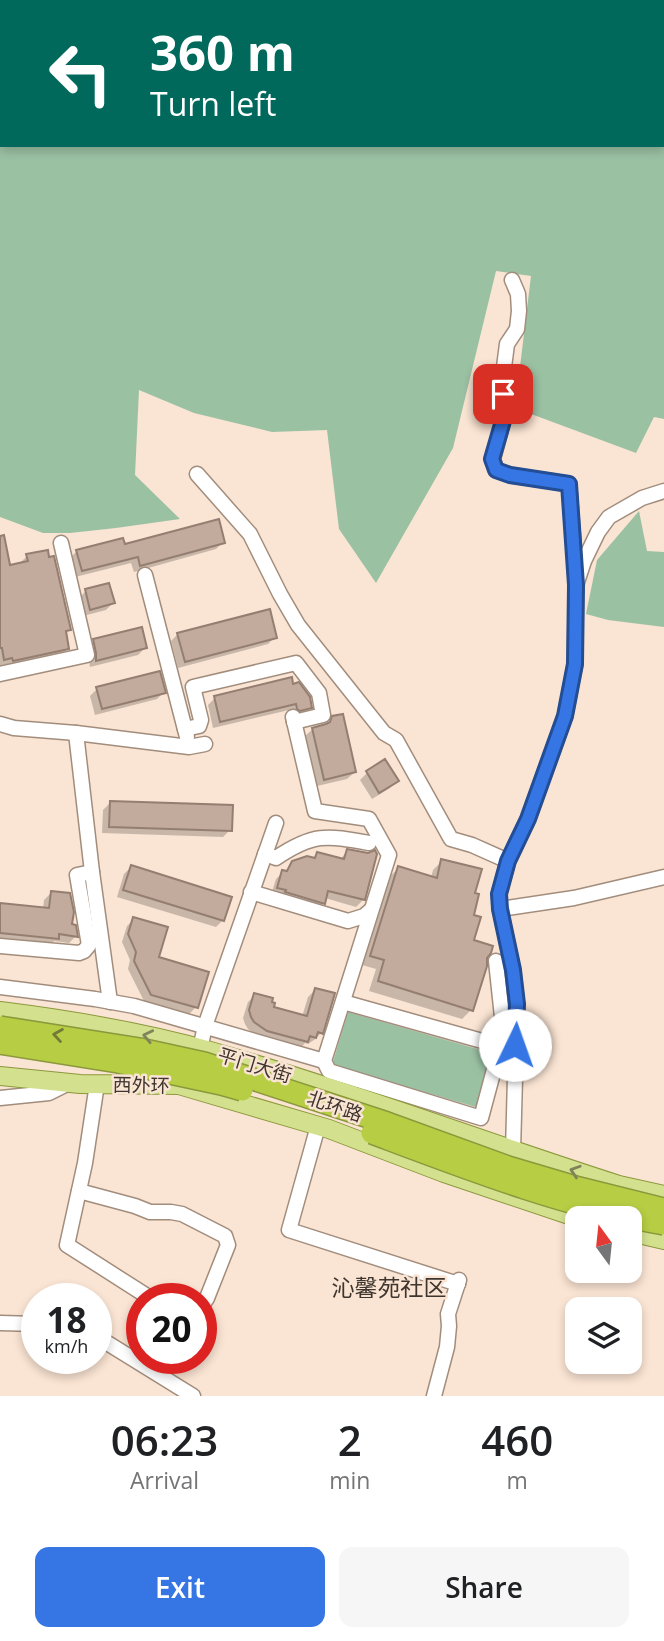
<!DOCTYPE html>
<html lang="en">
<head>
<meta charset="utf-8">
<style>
  :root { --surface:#fff; --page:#f6f6f6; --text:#202124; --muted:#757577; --accent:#3676e4 }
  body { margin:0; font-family:"Open Sans","Noto Sans SC",sans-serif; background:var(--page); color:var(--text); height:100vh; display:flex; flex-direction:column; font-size:26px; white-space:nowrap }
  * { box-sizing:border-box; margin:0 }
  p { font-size:23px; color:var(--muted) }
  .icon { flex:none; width:38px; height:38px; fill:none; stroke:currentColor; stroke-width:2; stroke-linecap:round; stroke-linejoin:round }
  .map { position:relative; height:1396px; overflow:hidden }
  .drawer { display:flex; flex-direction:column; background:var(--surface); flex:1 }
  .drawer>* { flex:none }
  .guide { position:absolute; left:0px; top:0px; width:665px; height:147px; box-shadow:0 4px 10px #0003; background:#00695c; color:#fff; overflow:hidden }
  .needle { width:46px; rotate:345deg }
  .tools { position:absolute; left:565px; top:1206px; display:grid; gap:14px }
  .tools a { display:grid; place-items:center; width:77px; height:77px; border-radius:14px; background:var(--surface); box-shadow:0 4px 10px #0003; font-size:35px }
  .speed { position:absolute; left:21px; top:1283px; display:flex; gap:14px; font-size:35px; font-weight:700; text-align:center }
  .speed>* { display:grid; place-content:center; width:91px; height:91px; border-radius:50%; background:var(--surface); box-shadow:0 4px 10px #0003; line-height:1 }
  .speed small { font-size:18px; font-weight:400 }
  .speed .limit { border:10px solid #d22; background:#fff; color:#111 }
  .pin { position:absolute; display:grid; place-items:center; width:60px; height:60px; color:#fff; margin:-30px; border-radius:14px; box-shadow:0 4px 10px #0006 }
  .me { position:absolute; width:77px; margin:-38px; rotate:3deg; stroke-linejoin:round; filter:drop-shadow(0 0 5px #0008) }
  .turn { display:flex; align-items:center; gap:24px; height:147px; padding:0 35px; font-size:32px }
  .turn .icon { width:91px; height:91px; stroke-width:2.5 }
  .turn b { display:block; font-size:49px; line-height:60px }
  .eta { display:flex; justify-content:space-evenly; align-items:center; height:119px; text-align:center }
  .eta b { font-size:42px; font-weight:600; line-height:49px }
  .primary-button { display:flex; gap:14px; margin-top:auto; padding:14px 35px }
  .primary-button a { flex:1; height:80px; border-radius:14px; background:var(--accent); color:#fff; font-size:28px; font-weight:600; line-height:80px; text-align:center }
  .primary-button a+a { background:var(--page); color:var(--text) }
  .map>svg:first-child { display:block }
</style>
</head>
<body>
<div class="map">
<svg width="664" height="1396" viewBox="0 0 664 1396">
  <rect width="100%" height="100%" fill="#fae4d3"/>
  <!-- green -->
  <g fill="#9bc1a3" fill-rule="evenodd">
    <path d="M0,0H664V419L654,417L636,453L515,408L531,276L496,271L453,448L376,583L339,529L327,430L272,432L194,413L139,390L135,475L180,519L116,528L70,533H43L0,517ZM2,2H663V145H2Z"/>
    <polygon points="639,511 647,551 664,552 664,627 608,620 586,614 597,560"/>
    <polygon points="348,1012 495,1054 479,1108 332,1065"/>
  </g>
  <!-- shadow -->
  <g fill="#0003">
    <polygon points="223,542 216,549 134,572 131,563 75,577 70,558 77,551 124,546"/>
    <polygon points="0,549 9,567 21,564 20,563 27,556 69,629 65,634 68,648 60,655 6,667 6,664 0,666"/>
    <polygon points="86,591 113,603 106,610 83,616 79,598"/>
    <polygon points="178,634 275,637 268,644 178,668 171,641"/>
    <polygon points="94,641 145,648 138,655 90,667 87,648"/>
    <polygon points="292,686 310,707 303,714 291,716 289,710 213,728 208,705 215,698"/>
    <polygon points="97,689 164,692 157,699 95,715 90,696"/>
    <polygon points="333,718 355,772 347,779 317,786 305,736 313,729 325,726"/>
    <polygon points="384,762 396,781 390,788 372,799 360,780 367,773"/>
    <polygon points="110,803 230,830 223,837 102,833 103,810"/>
    <polygon points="347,851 375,854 363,900 356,907 325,898 323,903 316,910 271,895 276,879 283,872 285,872 293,863 312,859 317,854 340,860"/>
    <polygon points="442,861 473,894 472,941 485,957 471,1010 462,1019 369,991 376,969 362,965 389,877 399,868 431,878 433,870"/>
    <polygon points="131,867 223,920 216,927 117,897 124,874"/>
    <polygon points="51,893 76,936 69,943 54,941 50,946 0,940 0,904 43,909 44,900"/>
    <polygon points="134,919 156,958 196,1007 189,1014 144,1001 128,969 130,960 122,942 127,926"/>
    <polygon points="315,990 321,1033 314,1040 308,1044 305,1043 300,1049 259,1037 248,1029 245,1024 243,1018 248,1002 255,995 272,1009 302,1017 308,997"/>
  </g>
  <!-- building -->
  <g fill="#c2ab9c" stroke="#947e71" stroke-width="2">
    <polygon points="219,519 225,543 140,566 138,557 82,571 76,550 123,538 125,544"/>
    <polygon points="4,535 10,565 28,561 26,554 48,550 49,557 54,556 71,630 66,631 69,649 13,661 12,658 4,660 2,648 0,648 0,536"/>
    <polygon points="109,583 115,603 90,610 85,589"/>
    <polygon points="270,609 277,638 185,662 177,633"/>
    <polygon points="142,627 147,648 96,661 96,653 93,639"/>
    <polygon points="160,671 166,693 102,709 96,687"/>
    <polygon points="292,677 293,684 299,682 310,697 312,708 300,711 297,709 296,704 220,722 214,696"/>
    <polygon points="343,714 356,772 324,780 312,728 326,724 330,722 332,716"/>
    <polygon points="385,759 399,781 379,793 366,771"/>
    <polygon points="110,801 233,805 232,831 109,827"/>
    <polygon points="347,849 368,853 375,850 377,854 365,900 328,891 325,904 285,892 286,890 277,888 282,870 287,871 292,861 307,856 315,858 317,852 344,859"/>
    <polygon points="441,859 482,869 475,893 479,894 474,915 481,917 474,940 493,946 491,953 487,958 487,966 473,1011 378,981 384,960 370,956 398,866 437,878"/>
    <polygon points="131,865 232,897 224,921 123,890"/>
    <polygon points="51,891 70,893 74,912 72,924 76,925 78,937 59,934 59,939 0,933 0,903 49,908"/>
    <polygon points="133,917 168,927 159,957 209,972 198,1008 151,995 134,961 136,952 128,934"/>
    <polygon points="315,988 335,993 323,1034 318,1032 316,1038 310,1036 308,1042 267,1031 254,1022 251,1017 249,1010 254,993 273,998 272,1002 275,1003 274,1007 307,1016"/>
  </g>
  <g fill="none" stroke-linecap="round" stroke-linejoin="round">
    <defs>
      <g id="minor">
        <polyline points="512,280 518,294 519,311 517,329 507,344 504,367 503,421 493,459 496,470 510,475 569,484 576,577"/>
        <polyline points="197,474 250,534 280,594 298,625 384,733 396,740 451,839 472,845 508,861 499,894 500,909 513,970 517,1004 513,1151"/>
        <polyline points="145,575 187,737"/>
        <polyline points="0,674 87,655 61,543"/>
        <polyline points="293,717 315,811 369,819 389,855 324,1061 329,1071 481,1118 499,1051 502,1017 496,961"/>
        <polyline points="0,724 14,728 76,733 189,747 205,744"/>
        <polyline points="185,729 199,726 201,720 193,687 296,663 319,693 323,715 294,722"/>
        <polyline points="76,733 92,872 110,1002"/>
        <path d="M265,854L276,858C313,833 326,835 369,843"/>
        <polyline points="508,861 528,819 565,716 575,665 576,585 584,561 598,532 609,517 642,498 664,491"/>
        <polyline points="251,892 348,921 364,916 371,910"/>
        <polyline points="500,909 574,898 664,877"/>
        <polyline points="0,946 79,953 84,951 89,945 77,875 92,872"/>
        <polyline points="0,987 95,999 134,1006 324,1061"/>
        <polyline points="343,1002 500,1046"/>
        <polyline points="200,1049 205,1026 276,823"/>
        <polyline points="97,1084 85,1163 67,1245 150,1298"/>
        <polyline points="0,1098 49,1093 69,1083"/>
        <polyline points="318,1126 289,1230 458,1284"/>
        <polyline points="79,1191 135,1206 150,1212 171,1212 182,1214 225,1236 228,1245 207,1298 201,1307"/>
        <polyline points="0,1323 37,1324"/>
        <polyline points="96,1336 193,1396"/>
        <polyline points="434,1396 447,1347 449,1326 448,1314 459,1280"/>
      </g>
      <g id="major">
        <path d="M0,1011C72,1020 144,1032 214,1052C350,1091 484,1142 619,1185L664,1195"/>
        <polyline points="0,1076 80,1084 182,1085"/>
        <polyline points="172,1083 329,1129 444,1173 578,1218"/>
        <polyline points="630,1232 664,1240"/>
      </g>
    </defs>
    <!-- minor casing -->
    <use href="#minor" stroke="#a28d7d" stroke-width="17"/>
    <!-- major casing -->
    <use href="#major" stroke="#8c983c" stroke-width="20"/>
    <!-- minor -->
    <use href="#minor" stroke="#fff" stroke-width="14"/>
    <!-- major -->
    <use href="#major" stroke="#d3e18f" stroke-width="18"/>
    <defs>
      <g id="highway-bridge">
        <polyline points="0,1027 140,1049 204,1063 387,1123 508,1167 579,1188 664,1209"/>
        <polyline points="0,1043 118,1062 221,1084 242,1090"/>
        <path d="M372,1133C468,1169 563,1206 664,1224"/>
      </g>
    </defs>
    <!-- highway-bridge casing -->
    <use href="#highway-bridge" stroke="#8c983c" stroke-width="24" stroke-linecap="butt"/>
    <!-- highway-bridge -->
    <use href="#highway-bridge" stroke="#b6cd44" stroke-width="21"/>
  </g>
  <!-- one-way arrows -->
  <defs><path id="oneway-chevron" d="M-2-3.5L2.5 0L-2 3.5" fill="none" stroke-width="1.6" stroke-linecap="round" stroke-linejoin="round" transform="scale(1.75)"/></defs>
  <use stroke="#747938" href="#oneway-chevron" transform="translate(58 1035) rotate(-171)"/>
  <g stroke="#81825a">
    <use href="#oneway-chevron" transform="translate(148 1036) rotate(-168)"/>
    <use href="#oneway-chevron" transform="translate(575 1171) rotate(-162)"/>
  </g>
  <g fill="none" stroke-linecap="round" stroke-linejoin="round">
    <defs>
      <polyline id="route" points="503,394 503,421 492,459 496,470 510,475 569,484 576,585 575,664 565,716 528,819 508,861 499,894 500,909 513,970 517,1004 515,1045"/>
    </defs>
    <!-- route casing -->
    <use href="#route" stroke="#234d94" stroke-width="18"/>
    <!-- route -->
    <use href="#route" stroke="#3676e4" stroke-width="12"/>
  </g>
  <g text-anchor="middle" stroke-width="5" stroke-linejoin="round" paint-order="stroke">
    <!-- street labels -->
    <g font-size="19" fill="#3e352e" stroke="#fae4d3">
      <text transform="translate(255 1065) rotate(17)" y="7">平门大街</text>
      <text transform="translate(141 1085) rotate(1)" y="7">西外环</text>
      <text transform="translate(335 1106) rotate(19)" y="7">北环路</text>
    </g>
    <!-- quarter labels -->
    <g font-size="23" fill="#3e352e" stroke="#fae4d3">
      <text x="389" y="1296">沁馨苑社区</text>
    </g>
  </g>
</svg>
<div class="tools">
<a><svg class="needle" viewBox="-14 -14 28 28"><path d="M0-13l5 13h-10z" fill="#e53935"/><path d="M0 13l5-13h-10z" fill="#757577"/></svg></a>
<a><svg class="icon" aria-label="layers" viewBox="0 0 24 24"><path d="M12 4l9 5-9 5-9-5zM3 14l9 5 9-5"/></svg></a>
</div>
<div class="speed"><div>18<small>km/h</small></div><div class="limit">20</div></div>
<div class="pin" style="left:503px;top:394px;background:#d93025"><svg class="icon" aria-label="arrive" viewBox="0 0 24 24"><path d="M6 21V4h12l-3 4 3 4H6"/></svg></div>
<svg class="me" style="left:515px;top:1045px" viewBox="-20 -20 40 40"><circle r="19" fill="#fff"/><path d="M0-13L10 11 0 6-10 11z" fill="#3676e4"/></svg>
<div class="guide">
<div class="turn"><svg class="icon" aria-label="left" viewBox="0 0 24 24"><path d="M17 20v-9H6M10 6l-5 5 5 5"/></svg><div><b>360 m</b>Turn left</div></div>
</div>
</div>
<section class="drawer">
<div class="eta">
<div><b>06:23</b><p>Arrival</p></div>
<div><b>2</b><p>min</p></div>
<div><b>460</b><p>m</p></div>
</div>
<div class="primary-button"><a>Exit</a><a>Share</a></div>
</section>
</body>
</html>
